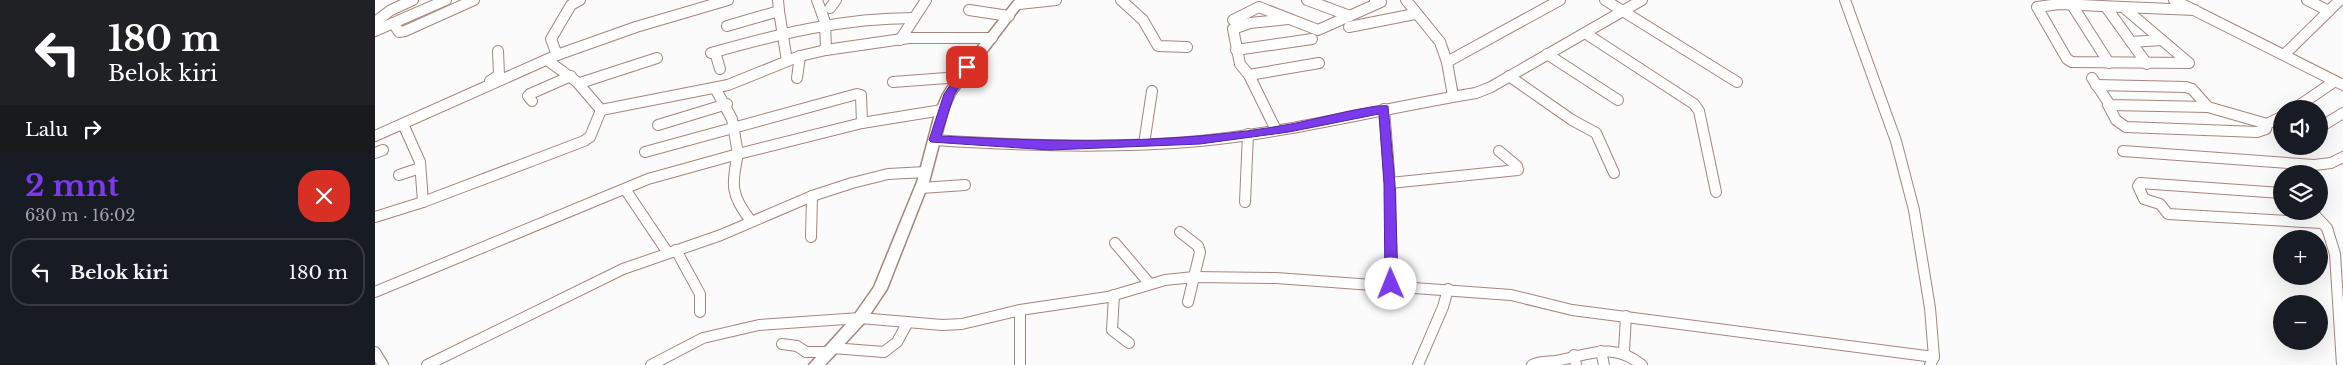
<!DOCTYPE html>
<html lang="id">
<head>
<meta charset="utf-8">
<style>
  :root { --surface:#171b24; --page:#242831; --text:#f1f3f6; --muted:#9ea1a6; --line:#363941; --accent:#7c3aed }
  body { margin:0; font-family:"Libre Baskerville",serif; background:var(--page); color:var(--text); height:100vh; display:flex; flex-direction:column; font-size:19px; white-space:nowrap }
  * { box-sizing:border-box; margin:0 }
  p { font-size:16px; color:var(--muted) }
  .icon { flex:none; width:28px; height:28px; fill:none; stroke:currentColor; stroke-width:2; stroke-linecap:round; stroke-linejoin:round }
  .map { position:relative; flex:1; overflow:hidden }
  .details { display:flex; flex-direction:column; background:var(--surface); width:375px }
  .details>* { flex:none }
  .top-card { background:#202124; color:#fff; overflow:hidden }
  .controls { position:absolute; left:1898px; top:100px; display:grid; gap:10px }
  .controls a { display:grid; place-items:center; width:55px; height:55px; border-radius:50%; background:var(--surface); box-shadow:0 5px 20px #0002; font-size:25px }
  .pin { position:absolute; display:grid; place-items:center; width:42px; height:42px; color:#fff; margin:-21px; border-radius:10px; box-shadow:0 2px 8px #0006 }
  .me { position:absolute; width:55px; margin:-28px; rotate:359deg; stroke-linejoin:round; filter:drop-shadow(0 0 4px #0008) }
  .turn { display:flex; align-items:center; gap:18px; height:105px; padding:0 25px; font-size:22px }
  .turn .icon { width:65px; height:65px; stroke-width:2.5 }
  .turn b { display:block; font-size:35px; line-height:42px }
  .then { display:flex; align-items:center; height:48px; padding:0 25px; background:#0003; gap:10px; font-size:19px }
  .round { display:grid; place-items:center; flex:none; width:52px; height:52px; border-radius:20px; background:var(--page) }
  .overview { display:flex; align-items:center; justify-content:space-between; height:85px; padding:0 25px }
  h1 { font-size:30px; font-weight:800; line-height:38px; color:var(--accent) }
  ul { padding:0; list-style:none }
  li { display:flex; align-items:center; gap:15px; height:68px; margin:0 10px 8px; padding:0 15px; border:2px solid var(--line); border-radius:20px }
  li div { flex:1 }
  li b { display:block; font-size:19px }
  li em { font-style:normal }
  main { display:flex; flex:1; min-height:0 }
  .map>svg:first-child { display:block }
</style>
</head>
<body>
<main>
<section class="details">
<div class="top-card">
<div class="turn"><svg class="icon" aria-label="left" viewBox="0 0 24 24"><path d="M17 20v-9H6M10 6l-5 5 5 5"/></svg><div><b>180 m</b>Belok kiri</div></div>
<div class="then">Lalu<svg class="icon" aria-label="right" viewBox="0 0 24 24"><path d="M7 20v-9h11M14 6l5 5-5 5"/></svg></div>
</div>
<div class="overview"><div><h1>2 mnt</h1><p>630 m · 16:02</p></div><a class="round" style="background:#d93025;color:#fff"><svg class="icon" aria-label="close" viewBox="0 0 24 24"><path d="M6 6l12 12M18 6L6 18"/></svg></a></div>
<ul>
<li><svg class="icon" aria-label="left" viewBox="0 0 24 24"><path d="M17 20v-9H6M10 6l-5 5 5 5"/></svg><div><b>Belok kiri</b></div><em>180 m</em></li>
</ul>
</section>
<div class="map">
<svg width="1968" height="365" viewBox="0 0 1968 365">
  <rect width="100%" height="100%" fill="#fbfbfb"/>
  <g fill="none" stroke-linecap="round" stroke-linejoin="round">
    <defs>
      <g id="minor">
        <polyline points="403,0 404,11"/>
        <polyline points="442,0 450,22 451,50"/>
        <polyline points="746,0 768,20 783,46 812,47"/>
        <polyline points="932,0 975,16"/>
        <polyline points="1031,0 1065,42 1072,62"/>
        <polyline points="1230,0 1362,82"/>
        <polyline points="1470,0 1521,141 1539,210 1555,308 1559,357 1555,365"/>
        <polyline points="1799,0 1968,85"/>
        <polyline points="1932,0 1954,11"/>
        <polyline points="644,4 681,0"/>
        <polygon points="1684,4 1748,7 1814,63 1697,62 1692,59 1662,7"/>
        <polyline points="1697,5 1734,63"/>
        <polyline points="1731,7 1772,64"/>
        <polyline points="1748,7 1820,10"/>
        <polyline points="455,8 461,0"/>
        <polyline points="594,10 634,16"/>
        <polyline points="858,20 884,7 943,30 1006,2 1000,0"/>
        <polyline points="0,22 16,10 38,0"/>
        <polyline points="18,23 24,32 30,31 99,0"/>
        <polyline points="352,26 404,11 412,61"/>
        <polyline points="974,27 1040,14"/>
        <polyline points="0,31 71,0"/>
        <polyline points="1210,33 1319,104 1324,111 1341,192"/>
        <polyline points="525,40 551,0"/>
        <polyline points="1756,42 1787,40"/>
        <polyline points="861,50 937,39"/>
        <polyline points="340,52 345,69"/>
        <path d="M336,53C403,34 468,18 539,18"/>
        <polyline points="1172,54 1243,100"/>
        <polyline points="182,55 176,39 196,5 205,0"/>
        <polyline points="1909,55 1965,0"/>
        <polyline points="172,60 202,82 226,110 353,85 425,56 451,50 534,38 617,38"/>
        <polyline points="874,75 944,63"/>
        <polyline points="1134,76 1197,120 1221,133 1239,173"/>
        <polyline points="422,78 425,56"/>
        <polyline points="1717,78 1735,105 1833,107 1892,124 1906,117"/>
        <polyline points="115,81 124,75 123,51"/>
        <polyline points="518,82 585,77"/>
        <polyline points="205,83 282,58"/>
        <polyline points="1721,85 1811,87 1817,89 1833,107"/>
        <polyline points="1078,96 1072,62 1185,0"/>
        <polyline points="157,101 153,96 155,94 196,76"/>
        <polyline points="1733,105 1741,120 1751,127 1882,132 1891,129 1892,124"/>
        <polyline points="1009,109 1015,183 1017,284"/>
        <polyline points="1919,109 1960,81"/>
        <polyline points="28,124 45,162 48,202"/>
        <polyline points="283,125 352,104"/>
        <polyline points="1944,128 1968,113"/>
        <polyline points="901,130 874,75 865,64 858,29 875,23 913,19"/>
        <polyline points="0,136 182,55 261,27 353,0"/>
        <path d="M560,140C648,146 737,149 825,141C918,132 1009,108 1101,93L1116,87L1267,0"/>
        <polyline points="769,144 777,91"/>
        <polyline points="1748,151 1939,165 1956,163 1968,157"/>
        <polyline points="270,152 482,94 486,95 487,123"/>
        <polyline points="0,153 8,150"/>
        <polyline points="24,175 45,168"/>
        <polyline points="1015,183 1143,170 1142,166 1124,151"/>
        <polyline points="546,188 590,185"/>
        <polyline points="250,189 293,253"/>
        <polyline points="1906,193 1765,183 1763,186 1769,199 1785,204 1793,214 1947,223"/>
        <polyline points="870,202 873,134"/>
        <polyline points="1936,211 1952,228 1960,254 1967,365"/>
        <polyline points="0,217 48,202 209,141 215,137 226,110"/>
        <path d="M376,221C356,196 356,185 363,154L487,123L567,110"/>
        <polyline points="805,232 823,246 825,252 813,302"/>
        <polyline points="436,237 437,196"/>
        <polyline points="740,243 774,283"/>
        <polyline points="301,250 325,294 325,312"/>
        <polyline points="0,292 273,179 363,154 357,119 340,88"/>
        <polyline points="739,295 737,330 754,343"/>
        <polyline points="645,310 645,365"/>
        <polyline points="407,344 422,346 431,352 454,352"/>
        <polyline points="457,348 509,352 522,342 533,322"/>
        <polyline points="1226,351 1229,365"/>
        <polyline points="1249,351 1251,316"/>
        <polyline points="0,352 8,365"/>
        <polyline points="1199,355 1201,365"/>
        <polyline points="52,365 248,269 346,235 437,196 477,183 513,174 551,172"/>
        <polyline points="276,365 328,338 384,325 485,318 567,325 587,324 645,310 733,297 790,280 819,277 901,278 1136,295 1197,310 1559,357"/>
        <polyline points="1043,365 1068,307 1073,289"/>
        <path d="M1157,365C1165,361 1172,362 1180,361C1214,355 1237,341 1267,365"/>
      </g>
      <polygon id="tertiary" points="640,0 651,0 580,94 573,110 554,182 512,289 490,322 450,365 434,365 480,314 499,287 542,182 561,110 568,94 581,74"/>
    </defs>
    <!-- minor casing -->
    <use href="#minor" stroke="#a8857c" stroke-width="12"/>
    <!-- tertiary casing -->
    <use href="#tertiary" stroke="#a8857c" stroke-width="3"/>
    <!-- minor -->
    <use href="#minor" stroke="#fff" stroke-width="10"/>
    <!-- tertiary -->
    <use href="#tertiary" fill="#fff" fill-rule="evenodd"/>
  </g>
  <!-- route -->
  <path fill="#7c3aed" stroke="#51269a" d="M592,64L597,67L579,95L566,136C683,142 800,145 916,124C933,121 1001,103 1013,106L1020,184L1023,284L1016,289L1010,284L1009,184L1004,114L914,132L825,144L675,150L556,142L554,140L569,94L589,65Z"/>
</svg>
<div class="controls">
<a><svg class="icon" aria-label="sound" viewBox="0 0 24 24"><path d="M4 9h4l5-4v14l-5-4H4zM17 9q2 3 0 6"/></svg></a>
<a><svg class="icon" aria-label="layers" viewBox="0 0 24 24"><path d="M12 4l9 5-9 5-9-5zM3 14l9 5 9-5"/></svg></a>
<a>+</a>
<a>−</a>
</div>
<div class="pin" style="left:592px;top:67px;background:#d93025"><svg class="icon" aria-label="arrive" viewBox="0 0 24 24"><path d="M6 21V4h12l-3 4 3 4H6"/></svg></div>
<svg class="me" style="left:1016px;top:284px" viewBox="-20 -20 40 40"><circle r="19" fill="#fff"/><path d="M0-13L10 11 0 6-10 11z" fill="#7c3aed"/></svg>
</div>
</main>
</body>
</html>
